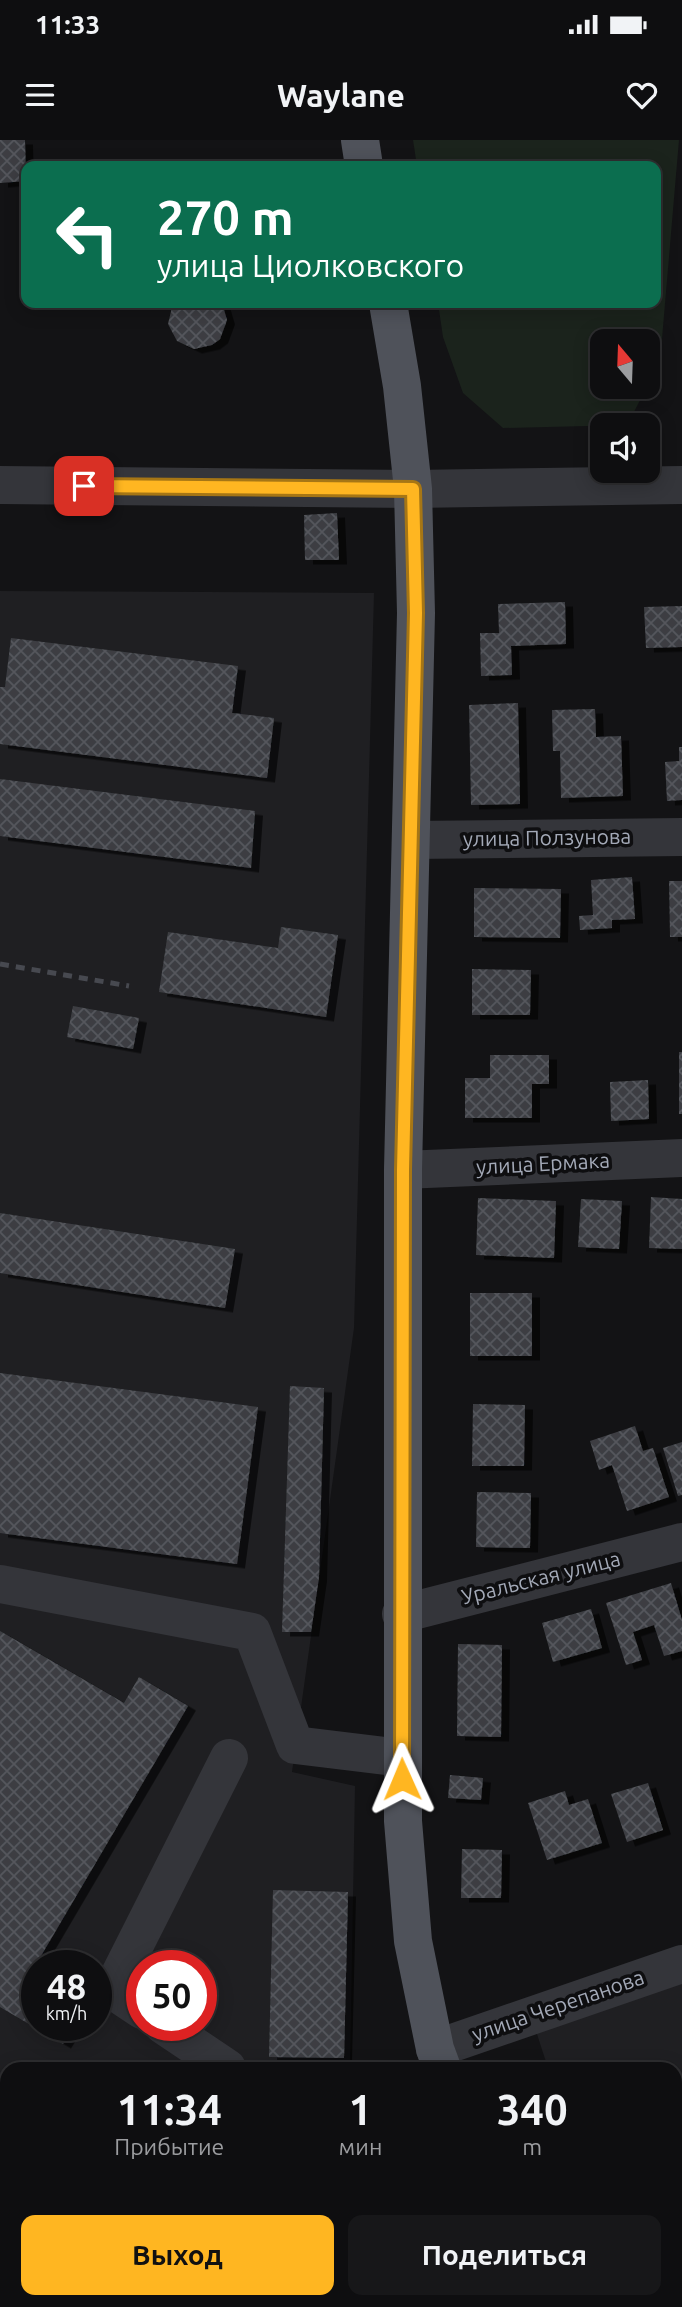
<!DOCTYPE html>
<html lang="ru">
<head>
<meta charset="utf-8">
<style>
  :root { --surface:#0e0e10; --page:#171719; --text:#f1f3f6; --muted:#9b9c9f; --line:#2e2e30; --accent:#ffb621 }
  body { margin:0; font-family:Ubuntu,sans-serif; background:var(--page); color:var(--text); height:100vh; display:flex; flex-direction:column; font-size:26px; white-space:nowrap }
  * { box-sizing:border-box; margin:0 }
  p { font-size:23px; color:var(--muted) }
  .icon { flex:none; width:38px; height:38px; fill:none; stroke:currentColor; stroke-width:2; stroke-linecap:round; stroke-linejoin:round }
  .map { position:relative; flex:1; overflow:hidden }
  .details { position:absolute; left:0px; top:1922px; width:682px; height:247px; display:flex; flex-direction:column; background:var(--surface); border-radius:21px 21px 0 0; box-shadow:0 4px 18px #0003,0 0 0 2px var(--line) }
  .details>* { flex:none }
  .top-card { position:absolute; left:21px; top:21px; width:640px; height:147px; border-radius:14px; box-shadow:0 4px 18px #0003,0 0 0 2px var(--line); background:#0b6e4f; color:#fff; overflow:hidden }
  .needle { width:46px; rotate:341deg }
  .buttons { position:absolute; left:590px; top:189px; display:grid; gap:14px }
  .buttons a { display:grid; place-items:center; width:70px; height:70px; border-radius:14px; background:var(--surface); box-shadow:0 4px 18px #0003,0 0 0 2px var(--line); font-size:35px }
  .speed { position:absolute; left:21px; top:1810px; display:flex; gap:14px; font-size:35px; font-weight:700; text-align:center }
  .speed>* { display:grid; place-content:center; width:91px; height:91px; border-radius:50%; background:var(--surface); box-shadow:0 4px 18px #0003,0 0 0 2px var(--line); line-height:1 }
  .speed small { font-size:18px; font-weight:400 }
  .speed .limit { border:10px solid #d22; background:#fff; color:#111 }
  .pin { position:absolute; display:grid; place-items:center; width:60px; height:60px; color:#fff; margin:-30px; border-radius:14px; box-shadow:0 4px 10px #0006 }
  .me { position:absolute; width:77px; margin:-38px; rotate:359deg; stroke-linejoin:round; filter:drop-shadow(0 0 5px #0008) }
  .turn { display:flex; align-items:center; gap:24px; height:147px; padding:0 21px; font-size:32px }
  .turn .icon { width:91px; height:91px; stroke-width:2.5 }
  .turn b { display:block; font-size:49px; line-height:60px }
  .eta { display:flex; justify-content:space-evenly; align-items:center; height:119px; text-align:center }
  .eta b { font-size:42px; font-weight:600; line-height:49px }
  .action { display:flex; gap:14px; margin-top:auto; padding:14px 21px }
  .action a { flex:1; height:80px; border-radius:14px; background:var(--accent); color:#111; font-size:28px; font-weight:600; line-height:80px; text-align:center }
  .action a+a { background:var(--page); color:var(--text) }
  .status { display:flex; justify-content:space-between; align-items:center; height:49px; padding:0 35px; background:var(--surface); direction:ltr }
  .status svg { height:19px; fill:currentColor }
  header { display:flex; justify-content:space-between; align-items:center; height:91px; padding:0 21px; background:var(--surface); font-size:32px; font-weight:600 }
  .map>svg:first-child { display:block }
</style>
</head>
<body>
<div class="status"><b>11:33</b><svg viewBox="0 0 49 12"><path d="M0 12V9h3v3zM5 12V6h3v6zM10 12V3h3v9zM15 12V0h3v12zM26 1h20v11H26zM47 4h2v5h-2z"/></svg></div>
<header><svg class="icon" aria-label="menu" viewBox="0 0 24 24"><path d="M4 6h16M4 12h16M4 18h16"/></svg>Waylane<svg class="icon" aria-label="heart" viewBox="0 0 24 24"><path d="M12 20l-8-8c-3-5 5-10 8-4 3-6 11-1 8 4z"/></svg></header>
<div class="map">
<svg width="682" height="2167" viewBox="0 0 682 2167">
  <defs>
    <pattern id="building-cross-hatch" width="8" height="8" patternUnits="userSpaceOnUse" patternTransform="scale(1.75)"><rect width="8" height="8" fill="#3c3e43"/><path d="M0 0l8 8M0 8l8-8" fill="none" stroke="#55575c"/></pattern>
    <filter id="shadow"><feDropShadow dx="8" dy="4.5" stdDeviation="0" flood-color="#0009"/></filter>
  </defs>
  <rect width="100%" height="100%" fill="#131315"/>
  <!-- built -->
  <g fill="#1f1f22" fill-rule="evenodd">
    <path d="M0,451L374,453L354,1188L292,1632L355,1646L350,1928H7V2161H381L376,2167H0ZM37,1825H96V1885H37ZM142,1825H201V1885H142Z"/>
    <polygon points="682,1842 682,2167 679,2161 657,2167 641,2167 639,2161 676,2161 676,1928 548,1928 536,1891"/>
  </g>
  <!-- park -->
  <polygon fill="#1b231c" points="413,0 679,0 660,222 648,246 648,201 602,201 602,247 647,247 627,285 503,288 463,253 443,197 438,163 656,163 656,26 417,26"/>
  <!-- building -->
  <g fill="url(#building-cross-hatch)" filter="url(#shadow)">
    <polygon points="0,0 25,0 26,41 0,43"/>
    <polygon points="173,163 222,163 227,180 220,199 212,205 194,209 177,201 168,184"/>
    <polygon points="337,373 339,420 305,420 304,375"/>
    <polygon points="565,462 566,504 511,506 512,535 481,536 480,493 499,493 498,464"/>
    <polygon points="682,466 682,507 646,508 644,467"/>
    <polygon points="11,498 238,526 232,573 274,578 267,638 0,604 0,547 5,547"/>
    <polygon points="518,563 520,664 471,665 469,565"/>
    <polygon points="595,569 596,597 621,596 623,656 561,658 560,611 553,611 552,570"/>
    <polygon points="679,607 682,607 682,660 667,661 665,622 679,621"/>
    <polygon points="0,639 255,671 251,728 0,696"/>
    <polygon points="632,737 635,779 612,780 612,788 580,790 579,776 593,775 591,740"/>
    <polygon points="669,741 682,741 682,797 670,797"/>
    <polygon points="474,748 561,749 560,798 474,797"/>
    <polygon points="281,787 338,795 326,877 159,852 168,792 278,808"/>
    <polygon points="472,829 531,830 530,875 472,875"/>
    <polygon points="73,866 139,878 133,909 67,897"/>
    <rect x="679" y="912" width="3" height="62"/>
    <polygon points="490,915 549,915 549,944 532,944 532,978 465,978 465,938 490,938"/>
    <polygon points="648,940 649,979 611,981 610,942"/>
    <polygon points="651,1057 682,1059 682,1109 649,1108"/>
    <polygon points="478,1058 556,1061 554,1118 476,1115"/>
    <polygon points="581,1059 622,1061 619,1109 578,1107"/>
    <polygon points="0,1073 235,1109 225,1168 0,1133"/>
    <rect x="470" y="1153" width="62" height="63"/>
    <polygon points="0,1233 258,1267 237,1424 0,1393"/>
    <polygon points="290,1246 324,1248 319,1437 311,1492 282,1492"/>
    <polygon points="473,1264 525,1265 524,1326 472,1326"/>
    <polygon points="635,1286 643,1311 653,1308 669,1357 627,1371 612,1325 599,1330 590,1301"/>
    <polygon points="682,1302 682,1355 678,1356 663,1308"/>
    <polygon points="477,1352 531,1353 530,1408 476,1407"/>
    <polygon points="671,1443 682,1480 682,1511 664,1516 654,1485 633,1492 642,1520 626,1525 606,1463"/>
    <polygon points="591,1469 602,1508 553,1522 542,1483"/>
    <polygon points="0,1491 124,1563 139,1537 188,1566 25,1843 37,1850 37,1885 75,1885 63,1904 0,1867"/>
    <polygon points="458,1504 502,1505 501,1597 457,1596"/>
    <polygon points="450,1635 483,1638 481,1660 448,1658"/>
    <polygon points="648,1643 663,1690 627,1702 611,1654"/>
    <polygon points="565,1651 569,1665 588,1659 602,1703 547,1720 528,1663"/>
    <polygon points="462,1709 502,1710 501,1758 461,1758"/>
    <polygon points="273,1750 348,1752 344,1918 269,1917"/>
    <polygon points="7,2105 7,2161 118,2161 120,2167 0,2167 0,2107"/>
  </g>
  <g fill="none" stroke-linecap="round" stroke-linejoin="round">
    <!-- minor -->
    <g stroke="#34353a" stroke-width="38">
      <polyline points="0,345 413,349 682,345"/>
      <polyline points="411,700 682,697"/>
      <polyline points="403,1030 682,1018"/>
      <polyline points="0,1444 252,1492 295,1605 402,1618"/>
      <polyline points="401,1474 682,1402"/>
      <polyline points="142,1870 112,1850 229,1618"/>
      <polyline points="163,1885 227,1928"/>
      <polyline points="435,1909 682,1824"/>
      <polyline points="411,2167 416,2161"/>
    </g>
    <!-- major -->
    <g stroke="#4f525a" stroke-width="38">
      <polyline points="360,0 364,26"/>
      <polyline points="388,163 402,246 413,349 416,473 403,1030 403,1681 413,1801 435,1909 442,1928"/>
      <polyline points="531,2161 534,2167"/>
    </g>
    <!-- rail -->
    <polyline stroke="#474950" stroke-width="5" stroke-dasharray="9 7" stroke-linecap="butt" points="0,824 129,846"/>
  </g>
  <g fill="none" stroke-linecap="round" stroke-linejoin="round">
    <defs>
      <polyline id="route" points="84,346 413,349 416,473 403,1030 402,1639"/>
    </defs>
    <!-- route casing -->
    <use href="#route" stroke="#a67615" stroke-width="18"/>
    <!-- route -->
    <use href="#route" stroke="#ffb621" stroke-width="12"/>
  </g>
  <g text-anchor="middle" stroke-width="7" stroke-linejoin="round" paint-order="stroke">
    <!-- street labels -->
    <g font-size="21" fill="#a3a9b7" stroke="#0e0e10">
      <text transform="translate(547 698) rotate(-1)" y="7">улица Ползунова</text>
      <text transform="translate(543 1024) rotate(-3)" y="7">улица Ермака</text>
      <text transform="translate(541 1438) rotate(-14)" y="7">Уральская улица</text>
      <text transform="translate(558 1866) rotate(-19)" y="7">улица Черепанова</text>
    </g>
  </g>
</svg>
<div class="buttons">
<a><svg class="needle" viewBox="-14 -14 28 28"><path d="M0-13l5 13h-10z" fill="#e53935"/><path d="M0 13l5-13h-10z" fill="#9b9c9f"/></svg></a>
<a><svg class="icon" aria-label="sound" viewBox="0 0 24 24"><path d="M4 9h4l5-4v14l-5-4H4zM17 9q2 3 0 6"/></svg></a>
</div>
<div class="speed"><div>48<small>km/h</small></div><div class="limit">50</div></div>
<div class="pin" style="left:84px;top:346px;background:#d93025"><svg class="icon" aria-label="arrive" viewBox="0 0 24 24"><path d="M6 21V4h12l-3 4 3 4H6"/></svg></div>
<svg class="me" style="left:402px;top:1639px" viewBox="-20 -20 40 40"><path d="M0-17L14 15 0 8-14 15z" fill="#ffb621" stroke="#fff" stroke-width="4"/></svg>
<div class="top-card">
<div class="turn"><svg class="icon" aria-label="left" viewBox="0 0 24 24"><path d="M17 20v-9H6M10 6l-5 5 5 5"/></svg><div><b>270 m</b>улица Циолковского</div></div>
</div>
<section class="details">
<div class="eta">
<div><b>11:34</b><p>Прибытие</p></div>
<div><b>1</b><p>мин</p></div>
<div><b>340</b><p>m</p></div>
</div>
<div class="action"><a>Выход</a><a>Поделиться</a></div>
</section>
</div>
</body>
</html>
